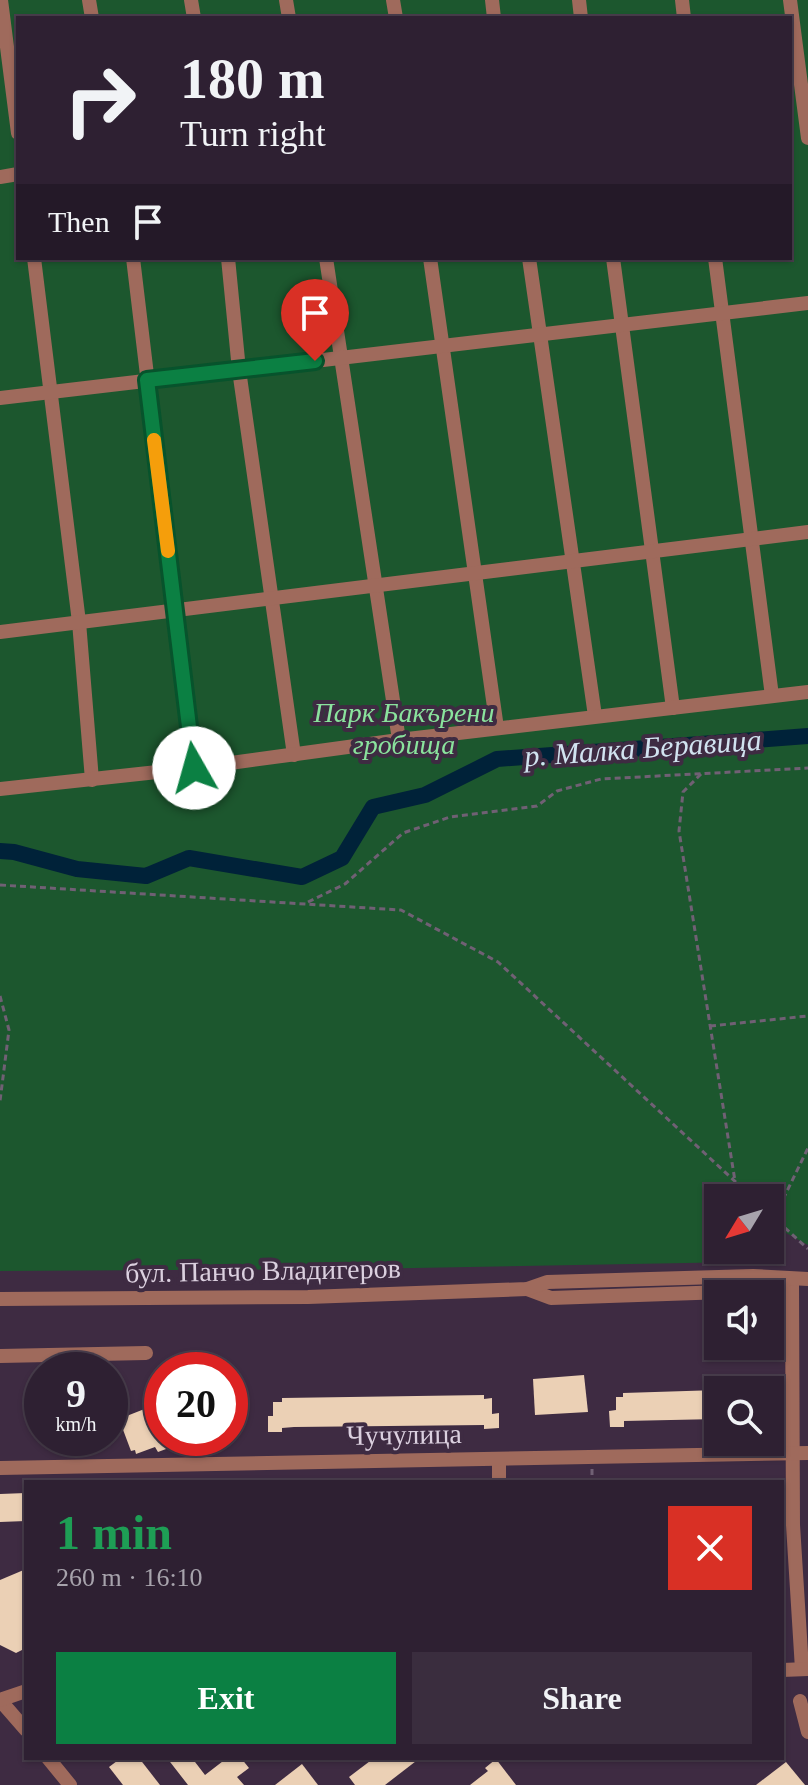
<!DOCTYPE html>
<html lang="en">
<head>
<meta charset="utf-8">
<style>
  :root { --surface:#2e2032; --page:#3a2d3e; --text:#f1f3f6; --muted:#a7a3ac; --line:#493e4d; --accent:#0b8043 }
  body { margin:0; font-family:Georgia,serif; background:var(--page); color:var(--text); height:100vh; display:flex; flex-direction:column; font-size:30px; white-space:nowrap }
  * { box-sizing:border-box; margin:0 }
  p { font-size:26px; color:var(--muted) }
  .icon { flex:none; width:44px; height:44px; fill:none; stroke:currentColor; stroke-width:2; stroke-linecap:round; stroke-linejoin:round }
  .map { position:relative; flex:1; overflow:hidden }
  .drawer { position:absolute; left:24px; top:1480px; width:760px; height:280px; display:flex; flex-direction:column; background:var(--surface); border-radius:0px; box-shadow:0 2px 6px #0004,0 0 0 2px var(--line) }
  .drawer>* { flex:none }
  .banner { position:absolute; left:16px; top:16px; width:776px; height:244px; border-radius:0px; box-shadow:0 2px 6px #0004,0 0 0 2px var(--line); background:#2e2032; color:var(--text); overflow:hidden }
  .needle { width:52px; rotate:232deg }
  .tools { position:absolute; left:704px; top:1184px; display:grid; gap:16px }
  .tools a { display:grid; place-items:center; width:80px; height:80px; border-radius:0px; background:var(--surface); box-shadow:0 2px 6px #0004,0 0 0 2px var(--line); font-size:40px }
  .speed { position:absolute; left:24px; top:1352px; display:flex; gap:16px; font-size:40px; font-weight:700; text-align:center }
  .speed>* { display:grid; place-content:center; width:104px; height:104px; border-radius:50%; background:var(--surface); box-shadow:0 2px 6px #0004,0 0 0 2px var(--line); line-height:1 }
  .speed small { font-size:20px; font-weight:400 }
  .speed .limit { border:12px solid #d22; background:#fff; color:#111 }
  .pin { position:absolute; display:grid; place-items:center; width:68px; height:68px; color:#fff; margin:-82px -34px; border-radius:50% 50% 50% 0; rotate:-45deg; box-shadow:0 0 8px #0007 }
  .pin .icon { rotate:45deg }
  .me { position:absolute; width:88px; margin:-44px; rotate:353deg; stroke-linejoin:round; filter:drop-shadow(0 0 6px #0008) }
  .turn { display:flex; align-items:center; gap:28px; height:168px; padding:0 32px; font-size:36px }
  .turn .icon { width:104px; height:104px; stroke-width:2.5 }
  .turn b { display:block; font-size:56px; line-height:68px }
  .then { display:flex; align-items:center; height:76px; padding:0 32px; background:#0003; gap:16px; font-size:30px }
  .round { display:grid; place-items:center; flex:none; width:84px; height:84px; border-radius:0px; background:var(--page) }
  .headline { display:flex; align-items:center; justify-content:space-between; height:136px; padding:0 32px }
  h1 { font-size:48px; font-weight:600; line-height:60px; color:#1e9e55 }
  .cta { display:flex; gap:16px; margin-top:auto; padding:16px 32px }
  .cta a { flex:1; height:92px; border-radius:0px; background:var(--accent); color:#fff; font-size:32px; font-weight:600; line-height:92px; text-align:center }
  .cta a+a { background:var(--page); color:var(--text) }
  .map>svg:first-child { display:block }
</style>
</head>
<body>
<div class="map">
<svg width="808" height="1785" viewBox="0 0 808 1785">
  <rect width="100%" height="100%" fill="#3e2b42"/>
  <!-- green -->
  <path fill="#1c572e" fill-rule="evenodd" d="M0,0H808V1245L779,1229L770,1236V1198H718V1250H755L741,1262L360,1269L0,1271ZM18,18H790V258H18Z"/>
  <g fill="none" stroke-linecap="round" stroke-linejoin="round">
    <!-- canal -->
    <polyline stroke="#002239" stroke-width="16" points="0,851 14,852 77,869 146,876 189,858 302,877 342,858 373,807 425,795 497,759 808,736"/>
  </g>
  <!-- building -->
  <g fill="#ebd0b5">
    <polygon points="584,1375 588,1412 535,1415 533,1379"/>
    <polygon points="718,1390 718,1419 624,1421 624,1427 610,1427 609,1411 616,1410 616,1397 623,1397 623,1393"/>
    <polygon points="484,1395 484,1399 492,1398 492,1414 499,1413 499,1428 484,1429 484,1425 294,1427 282,1428 282,1432 268,1432 268,1416 273,1416 273,1402 282,1402 282,1398"/>
    <polygon points="147,1408 152,1422 162,1418 162,1438 193,1439 158,1452 155,1447 136,1454 135,1450 131,1451 119,1419"/>
    <polygon points="26,1493 26,1521 0,1522 0,1494"/>
    <polygon points="26,1569 26,1648 16,1653 0,1645 0,1580"/>
    <polygon points="121,1758 139,1758 160,1785 123,1785 109,1767"/>
    <polygon points="167,1758 192,1758 205,1775 227,1758 241,1758 249,1768 237,1777 244,1785 188,1785"/>
    <polygon points="374,1758 420,1758 385,1785 355,1785 349,1777"/>
    <polygon points="496,1759 516,1785 470,1785 488,1771 485,1768"/>
    <polygon points="786,1762 805,1785 756,1785"/>
    <polygon points="302,1764 318,1785 275,1785"/>
  </g>
  <g fill="none" stroke-linecap="round" stroke-linejoin="round">
    <!-- path -->
    <g stroke="#706074" stroke-width="3" stroke-dasharray="6 4" stroke-linecap="butt">
      <polyline points="701,774 683,792 679,831 735,1181"/>
      <polyline points="0,885 401,910 498,962 753,1198"/>
      <polyline points="308,902 345,884 403,833 450,817 537,806 557,791 601,779 808,768"/>
      <polyline points="0,996 9,1030 0,1101"/>
      <polyline points="710,1026 808,1016"/>
      <polyline points="770,1214 808,1249"/>
      <polyline points="770,1226 808,1148"/>
      <polyline points="755,1263 760,1250"/>
      <polyline points="592,1469 592,1482"/>
    </g>
    <!-- minor -->
    <g stroke="#9f6a5c" stroke-width="14">
      <polyline points="1,0 18,133"/>
      <polyline points="89,0 92,18"/>
      <polyline points="191,0 194,18"/>
      <polyline points="286,0 289,18"/>
      <polyline points="393,0 396,18"/>
      <polyline points="492,0 494,18"/>
      <polyline points="579,0 581,18"/>
      <polyline points="682,0 684,18"/>
      <polyline points="790,0 808,138"/>
      <polyline points="0,177 18,174"/>
      <polyline points="34,258 79,622 92,780"/>
      <polyline points="133,258 194,768"/>
      <polyline points="228,258 239,370 294,755"/>
      <polyline points="326,258 399,740"/>
      <polyline points="430,258 497,728"/>
      <polyline points="529,258 595,716"/>
      <polyline points="613,258 673,708"/>
      <polyline points="715,258 772,696"/>
      <polyline points="0,398 808,303"/>
      <polyline points="0,632 808,532"/>
      <polyline points="0,789 194,768 399,740 808,692"/>
      <polyline points="792,1279 793,1525 802,1669"/>
      <polyline points="527,1289 551,1298 754,1291 784,1282"/>
      <polyline points="0,1299 308,1297 527,1289 547,1282 753,1276 808,1279"/>
      <polyline points="0,1356 146,1353"/>
      <polyline points="499,1459 499,1482"/>
      <polyline points="0,1468 808,1453"/>
      <polyline points="782,1670 808,1669"/>
      <polyline points="0,1700 26,1730"/>
      <polyline points="0,1700 26,1691"/>
      <polyline points="800,1701 808,1732"/>
      <polyline points="48,1758 70,1785"/>
    </g>
  </g>
  <g fill="none" stroke-linecap="round" stroke-linejoin="round">
    <defs>
      <polyline id="route" points="194,768 147,380 315,361"/>
    </defs>
    <!-- route casing -->
    <use href="#route" stroke="#07532c" stroke-width="20"/>
    <!-- route -->
    <use href="#route" stroke="#0b8043" stroke-width="14"/>
    <!-- slow -->
    <polyline stroke="#f59e0b" stroke-width="14" points="154,440 168,551"/>
  </g>
  <g text-anchor="middle" stroke-width="8" stroke-linejoin="round" paint-order="stroke">
    <!-- park labels -->
    <g font-size="28" font-style="italic" fill="#8ae39d" stroke="#3e2b42">
      <text x="404" y="722">Парк Бакърени<tspan x="404" dy="32">гробища</tspan></text>
    </g>
    <!-- street labels -->
    <g font-size="28" fill="#dbd0df" stroke="#3e2b42">
      <text transform="translate(263 1270) rotate(-1)" y="10">бул. Панчо Владигеров</text>
      <text transform="translate(404 1434) rotate(-1)" y="10">Чучулица</text>
    </g>
    <!-- water labels -->
    <g font-size="30" font-style="italic" fill="#d1e3f0" stroke="#3e2b42">
      <text transform="translate(643 748) rotate(-4)" y="10">р. Малка Беравица</text>
    </g>
  </g>
</svg>
<div class="tools">
<a><svg class="needle" viewBox="-14 -14 28 28"><path d="M0-13l5 13h-10z" fill="#e53935"/><path d="M0 13l5-13h-10z" fill="#a7a3ac"/></svg></a>
<a><svg class="icon" aria-label="sound" viewBox="0 0 24 24"><path d="M4 9h4l5-4v14l-5-4H4zM17 9q2 3 0 6"/></svg></a>
<a><svg class="icon" aria-label="search" viewBox="0 0 24 24"><circle cx="10" cy="10" r="6"/><path d="M15 15l6 6"/></svg></a>
</div>
<div class="speed"><div>9<small>km/h</small></div><div class="limit">20</div></div>
<div class="pin" style="left:315px;top:361px;background:#d93025"><svg class="icon" aria-label="arrive" viewBox="0 0 24 24"><path d="M6 21V4h12l-3 4 3 4H6"/></svg></div>
<svg class="me" style="left:194px;top:768px" viewBox="-20 -20 40 40"><circle r="19" fill="#fff"/><path d="M0-13L10 11 0 6-10 11z" fill="#0b8043"/></svg>
<div class="banner">
<div class="turn"><svg class="icon" aria-label="right" viewBox="0 0 24 24"><path d="M7 20v-9h11M14 6l5 5-5 5"/></svg><div><b>180 m</b>Turn right</div></div>
<div class="then">Then<svg class="icon" aria-label="arrive" viewBox="0 0 24 24"><path d="M6 21V4h12l-3 4 3 4H6"/></svg></div>
</div>
<section class="drawer">
<div class="headline"><div><h1>1 min</h1><p>260 m · 16:10</p></div><a class="round" style="background:#d93025;color:#fff"><svg class="icon" aria-label="close" viewBox="0 0 24 24"><path d="M6 6l12 12M18 6L6 18"/></svg></a></div>
<div class="cta"><a>Exit</a><a>Share</a></div>
</section>
</div>
</body>
</html>
